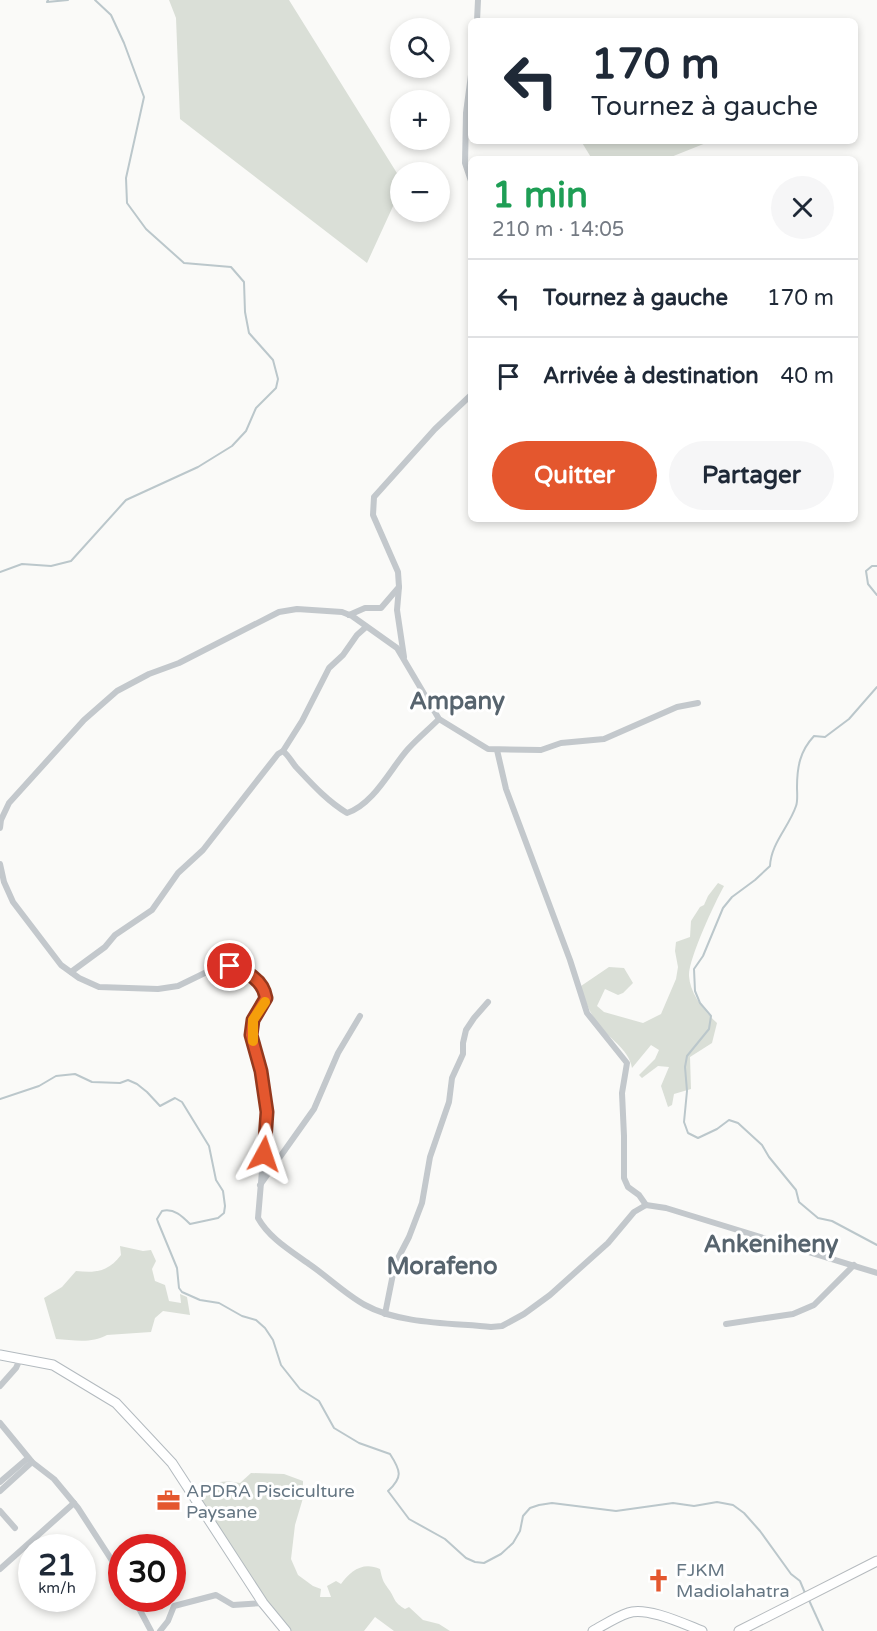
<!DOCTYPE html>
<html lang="fr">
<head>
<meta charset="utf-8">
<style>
  :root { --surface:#fff; --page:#f6f6f7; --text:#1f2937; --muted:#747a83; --line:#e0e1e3; --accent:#e4572e }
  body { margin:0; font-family:"Varela Round",sans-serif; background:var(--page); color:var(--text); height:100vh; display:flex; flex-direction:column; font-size:22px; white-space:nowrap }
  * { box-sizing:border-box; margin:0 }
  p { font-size:20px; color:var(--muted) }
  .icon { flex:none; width:33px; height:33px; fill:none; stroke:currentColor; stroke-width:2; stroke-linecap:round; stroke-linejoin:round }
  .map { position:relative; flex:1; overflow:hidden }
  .panel { position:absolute; left:468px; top:156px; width:390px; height:366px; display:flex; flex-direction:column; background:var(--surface); border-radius:9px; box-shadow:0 3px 9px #0003 }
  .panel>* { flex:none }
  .top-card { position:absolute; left:468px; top:18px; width:390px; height:126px; border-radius:9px; box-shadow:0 3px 9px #0003; background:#fff; color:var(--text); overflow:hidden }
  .tools { position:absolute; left:390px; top:18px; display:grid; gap:12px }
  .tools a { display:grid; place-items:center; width:60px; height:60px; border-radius:50%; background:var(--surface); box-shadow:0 3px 9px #0003; font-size:30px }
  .speed { position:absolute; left:18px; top:1534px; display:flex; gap:12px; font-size:30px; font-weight:700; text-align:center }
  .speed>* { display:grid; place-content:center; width:78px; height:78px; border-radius:50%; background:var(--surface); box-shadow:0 3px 9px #0003; line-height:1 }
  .speed small { font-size:15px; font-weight:400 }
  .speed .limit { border:9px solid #d22; background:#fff; color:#111 }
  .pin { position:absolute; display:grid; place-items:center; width:51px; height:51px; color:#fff; margin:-26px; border:3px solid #fff; border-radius:50%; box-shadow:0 2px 6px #0007 }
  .me { position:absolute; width:66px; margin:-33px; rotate:5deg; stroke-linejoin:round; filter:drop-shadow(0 0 4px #0008) }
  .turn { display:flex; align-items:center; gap:21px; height:126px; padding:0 24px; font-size:27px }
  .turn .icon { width:78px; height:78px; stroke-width:2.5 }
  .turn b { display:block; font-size:42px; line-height:51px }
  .round { display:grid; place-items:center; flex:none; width:63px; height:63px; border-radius:32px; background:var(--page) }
  .summary { display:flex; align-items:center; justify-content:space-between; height:102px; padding:0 24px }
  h1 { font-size:36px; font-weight:700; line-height:45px; color:#1e9e55 }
  .primary-button { display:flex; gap:12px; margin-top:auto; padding:12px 24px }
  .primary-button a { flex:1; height:69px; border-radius:36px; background:var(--accent); color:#fff; font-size:24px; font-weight:700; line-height:69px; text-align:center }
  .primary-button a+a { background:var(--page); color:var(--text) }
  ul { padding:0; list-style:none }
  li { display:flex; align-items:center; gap:18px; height:78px; padding:0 24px; border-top:2px solid var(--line) }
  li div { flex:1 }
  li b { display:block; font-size:22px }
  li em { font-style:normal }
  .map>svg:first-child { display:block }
</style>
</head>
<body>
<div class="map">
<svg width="877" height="1631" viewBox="0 0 877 1631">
  <rect width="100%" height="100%" fill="#fafaf8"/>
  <!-- green -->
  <g fill="#dadfd7">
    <polygon points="169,0 289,0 400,178 400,191 367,263 180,119 176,18"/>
    <polygon points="581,141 711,141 666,159 592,159"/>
    <path d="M718,883L724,886C715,902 688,960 689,976C690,994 705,1012 717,1023L712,1043L690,1057L691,1089L674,1094L672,1105L668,1107L661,1086L669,1067L658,1066L642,1078L639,1075L655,1059L659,1050L651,1045L632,1068C629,1048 607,1038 597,1022C589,1012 584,998 581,986L609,967L624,968L633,983L623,993L618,995L605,989L597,1006L604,1012L643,1023L661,1014L676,979L678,967L675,951L676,942L690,937L691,921L700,907L704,905L708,896Z"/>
    <path d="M120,1246L143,1251L151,1250L156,1261L152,1269L155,1281L165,1285L169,1301L181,1303L180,1294L187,1297L190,1315L163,1311L155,1318L151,1332L107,1335C91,1344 73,1340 56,1339L44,1298L62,1287L76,1271C96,1273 108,1272 121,1255Z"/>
    <path d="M251,1473L284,1474L303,1481V1498L295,1525L291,1559L298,1575L313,1586L321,1589L320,1597H331L327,1586L336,1581L341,1584C350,1571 363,1561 380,1569C383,1582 383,1581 390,1591C396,1601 394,1602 405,1609L409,1607L423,1620L439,1624L450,1631H394L375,1617L364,1631H291L278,1618L193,1490C209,1483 223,1479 240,1483Z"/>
  </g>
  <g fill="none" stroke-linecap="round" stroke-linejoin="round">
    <!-- stream -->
    <g stroke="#bbc7cb" stroke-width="2">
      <polyline points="48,0 47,2 68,0"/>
      <polyline points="877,566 872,566 866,571 868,584 877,595"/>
      <polyline points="0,572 22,564 51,566 71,561 126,500 198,467 232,446 246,431 256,408 276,388 278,379 273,360 249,333 245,312 244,282 231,267 184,263 146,229 127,203 126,178 144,97 124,43 111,15 95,0"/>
      <path d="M877,687L849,719L825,737L814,736C800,751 797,767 797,787C797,793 798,801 796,806C789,827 771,843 770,866L755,880L732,897L723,908L703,956L694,969L695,991L700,1003L711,1016L709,1029L687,1056L685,1067L687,1091L684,1122L688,1133L698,1138L717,1129L729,1120L738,1123L762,1145L769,1157L796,1190L799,1202L818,1218L832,1221L877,1245"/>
      <path d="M0,1099L39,1086L56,1076L75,1074L92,1082L120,1083L128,1080L137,1084L147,1092L160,1106L175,1098L182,1102L209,1146L216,1180L223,1191L225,1206L224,1213L218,1218L190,1224C182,1216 174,1208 162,1211L157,1219L158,1222L177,1268L179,1288L182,1292L200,1300L219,1303L242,1316L256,1320L265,1328L273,1340L281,1365L300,1389L319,1401L334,1428L359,1443L390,1454C401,1471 403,1477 388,1491L409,1519L445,1539L466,1558L475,1562L484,1563L501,1554L513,1543L520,1531L523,1516L530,1508L539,1505L552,1503L616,1511L673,1503L694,1506L717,1502L733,1505L744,1513L760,1531L791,1574L800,1581L805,1593"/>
      <polyline points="808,1598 823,1631"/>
    </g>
    <defs>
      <g id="secondary">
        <polyline points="0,1355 53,1365 116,1403 172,1463 263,1603 286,1631"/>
        <path d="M593,1631C604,1625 616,1617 628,1613C646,1606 684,1624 702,1631"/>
      </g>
      <polyline id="primary" points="739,1631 877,1561"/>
    </defs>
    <!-- secondary casing -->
    <use href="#secondary" stroke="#b3babf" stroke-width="11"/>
    <!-- primary casing -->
    <use href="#primary" stroke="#b5babe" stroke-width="11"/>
    <!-- street -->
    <g stroke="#c3c8cc" stroke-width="6">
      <polyline points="477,21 478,0"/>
      <polyline points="471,75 466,113 465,163 471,181"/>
      <polyline points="399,587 397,610 404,657"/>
      <polyline points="349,615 365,608 381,608 399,587 398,572 373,515 374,497 435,429 471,395"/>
      <polyline points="497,750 506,789 570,960 587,1013 627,1063 622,1093 624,1136 624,1178 628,1187 639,1195 646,1205"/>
      <polyline points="283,751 302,721 329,668 343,655 357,635 366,627"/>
      <polyline points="0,828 1,820 9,803 84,720 117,691 149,674 179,663 279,612 297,609 342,612 352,616 397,648 439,719 488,749 541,750 561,743 604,739 677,707 698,703"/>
      <path d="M0,864L4,882L13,902L61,965L79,978L99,987L158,989L178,986L215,968L230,966L248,972L265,988L266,998L253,1020L251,1035L261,1071L267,1112L258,1218C269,1238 291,1251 309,1264C328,1277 345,1294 365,1305C399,1324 452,1323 491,1327L502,1326L524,1314L550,1295L608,1243L634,1212L646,1205L666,1208L877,1273"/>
      <path d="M71,972L105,947L115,935L152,910L178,873L203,850L278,754L283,751C289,756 291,761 296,767C312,784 327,801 347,813C374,804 391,768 408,749C418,738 429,729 439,719"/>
      <polyline points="260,1185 314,1109 338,1053 360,1016"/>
      <polyline points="385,1314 395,1264 409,1237 422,1203 430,1157 449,1102 452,1078 463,1054 463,1043 466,1030 474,1018 488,1002"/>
      <polyline points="726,1324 793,1314 814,1305 854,1265"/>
      <polyline points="0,1386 16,1368 20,1359"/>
      <polyline points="0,1423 32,1462 54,1479 78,1508 122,1576"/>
      <polyline points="0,1482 28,1458"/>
      <polyline points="0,1491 32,1462"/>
      <polyline points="0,1511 15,1528"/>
      <polyline points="0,1569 74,1503"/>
      <polyline points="134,1599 151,1631"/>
      <polyline points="160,1631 168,1621 174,1606 216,1595 233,1605 263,1603"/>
    </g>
    <!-- secondary -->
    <use href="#secondary" stroke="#fff" stroke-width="9"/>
    <!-- primary -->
    <use href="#primary" stroke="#fff" stroke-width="9"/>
  </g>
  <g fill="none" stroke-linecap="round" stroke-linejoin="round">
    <defs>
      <path id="route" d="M230,966C247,972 263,979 266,998L253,1020L251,1035L261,1071L267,1112L264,1154"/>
    </defs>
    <!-- route casing -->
    <use href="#route" stroke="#94391e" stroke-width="15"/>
    <!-- route -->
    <use href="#route" stroke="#e4572e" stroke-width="10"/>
    <!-- slow -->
    <polyline stroke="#f59e0b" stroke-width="10" points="253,1041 253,1020 265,1002"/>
  </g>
  <!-- icons -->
  <defs>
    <symbol id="office-bare" viewBox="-9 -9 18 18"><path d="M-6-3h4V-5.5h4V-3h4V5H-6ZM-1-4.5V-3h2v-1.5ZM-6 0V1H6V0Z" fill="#e4572e" stroke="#fff" stroke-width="2.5" paint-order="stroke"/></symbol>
    <symbol id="church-bare" viewBox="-9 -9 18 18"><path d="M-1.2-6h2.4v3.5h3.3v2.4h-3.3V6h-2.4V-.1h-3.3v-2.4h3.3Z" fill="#e4572e" stroke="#fff" stroke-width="2.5" paint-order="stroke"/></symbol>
  </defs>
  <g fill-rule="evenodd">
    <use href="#office-bare" x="152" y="1484" width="33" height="33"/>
    <use href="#church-bare" x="642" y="1564" width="33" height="33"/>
  </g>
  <g text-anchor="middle" stroke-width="6" stroke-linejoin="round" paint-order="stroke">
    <!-- poi labels -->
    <g font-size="18" fill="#657683" stroke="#fff" text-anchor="start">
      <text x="186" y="1497">APDRA Pisciculture<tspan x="186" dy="21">Paysane</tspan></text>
      <text x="676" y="1576">FJKM<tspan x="676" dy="21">Madiolahatra</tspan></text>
    </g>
    <!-- district labels -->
    <g font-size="24" font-weight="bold" fill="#57646e" stroke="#fff">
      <text x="457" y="709">Ampany</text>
      <text x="771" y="1252">Ankeniheny</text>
      <text x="442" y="1274">Morafeno</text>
    </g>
  </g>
</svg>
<div class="tools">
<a><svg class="icon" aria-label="search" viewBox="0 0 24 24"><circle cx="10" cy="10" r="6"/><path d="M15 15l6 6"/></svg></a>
<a>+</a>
<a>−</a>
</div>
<div class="speed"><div>21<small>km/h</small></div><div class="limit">30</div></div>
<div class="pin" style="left:230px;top:966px;background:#d93025"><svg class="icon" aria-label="arrive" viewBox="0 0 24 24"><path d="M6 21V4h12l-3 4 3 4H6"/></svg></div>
<svg class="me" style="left:264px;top:1154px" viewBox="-20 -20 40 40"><path d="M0-17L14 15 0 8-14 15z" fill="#e4572e" stroke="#fff" stroke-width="4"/></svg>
<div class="top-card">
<div class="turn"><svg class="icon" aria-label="left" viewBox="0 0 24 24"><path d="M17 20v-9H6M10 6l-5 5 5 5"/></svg><div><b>170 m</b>Tournez à gauche</div></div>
</div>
<section class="panel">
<div class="summary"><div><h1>1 min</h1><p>210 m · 14:05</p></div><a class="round"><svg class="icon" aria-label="close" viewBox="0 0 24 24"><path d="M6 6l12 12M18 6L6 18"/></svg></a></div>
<ul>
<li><svg class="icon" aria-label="left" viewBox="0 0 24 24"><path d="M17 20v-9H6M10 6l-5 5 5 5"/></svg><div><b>Tournez à gauche</b></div><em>170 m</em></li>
<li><svg class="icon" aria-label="arrive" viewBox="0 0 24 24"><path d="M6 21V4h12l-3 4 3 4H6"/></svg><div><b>Arrivée à destination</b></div><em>40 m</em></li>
</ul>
<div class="primary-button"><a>Quitter</a><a>Partager</a></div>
</section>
</div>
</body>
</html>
